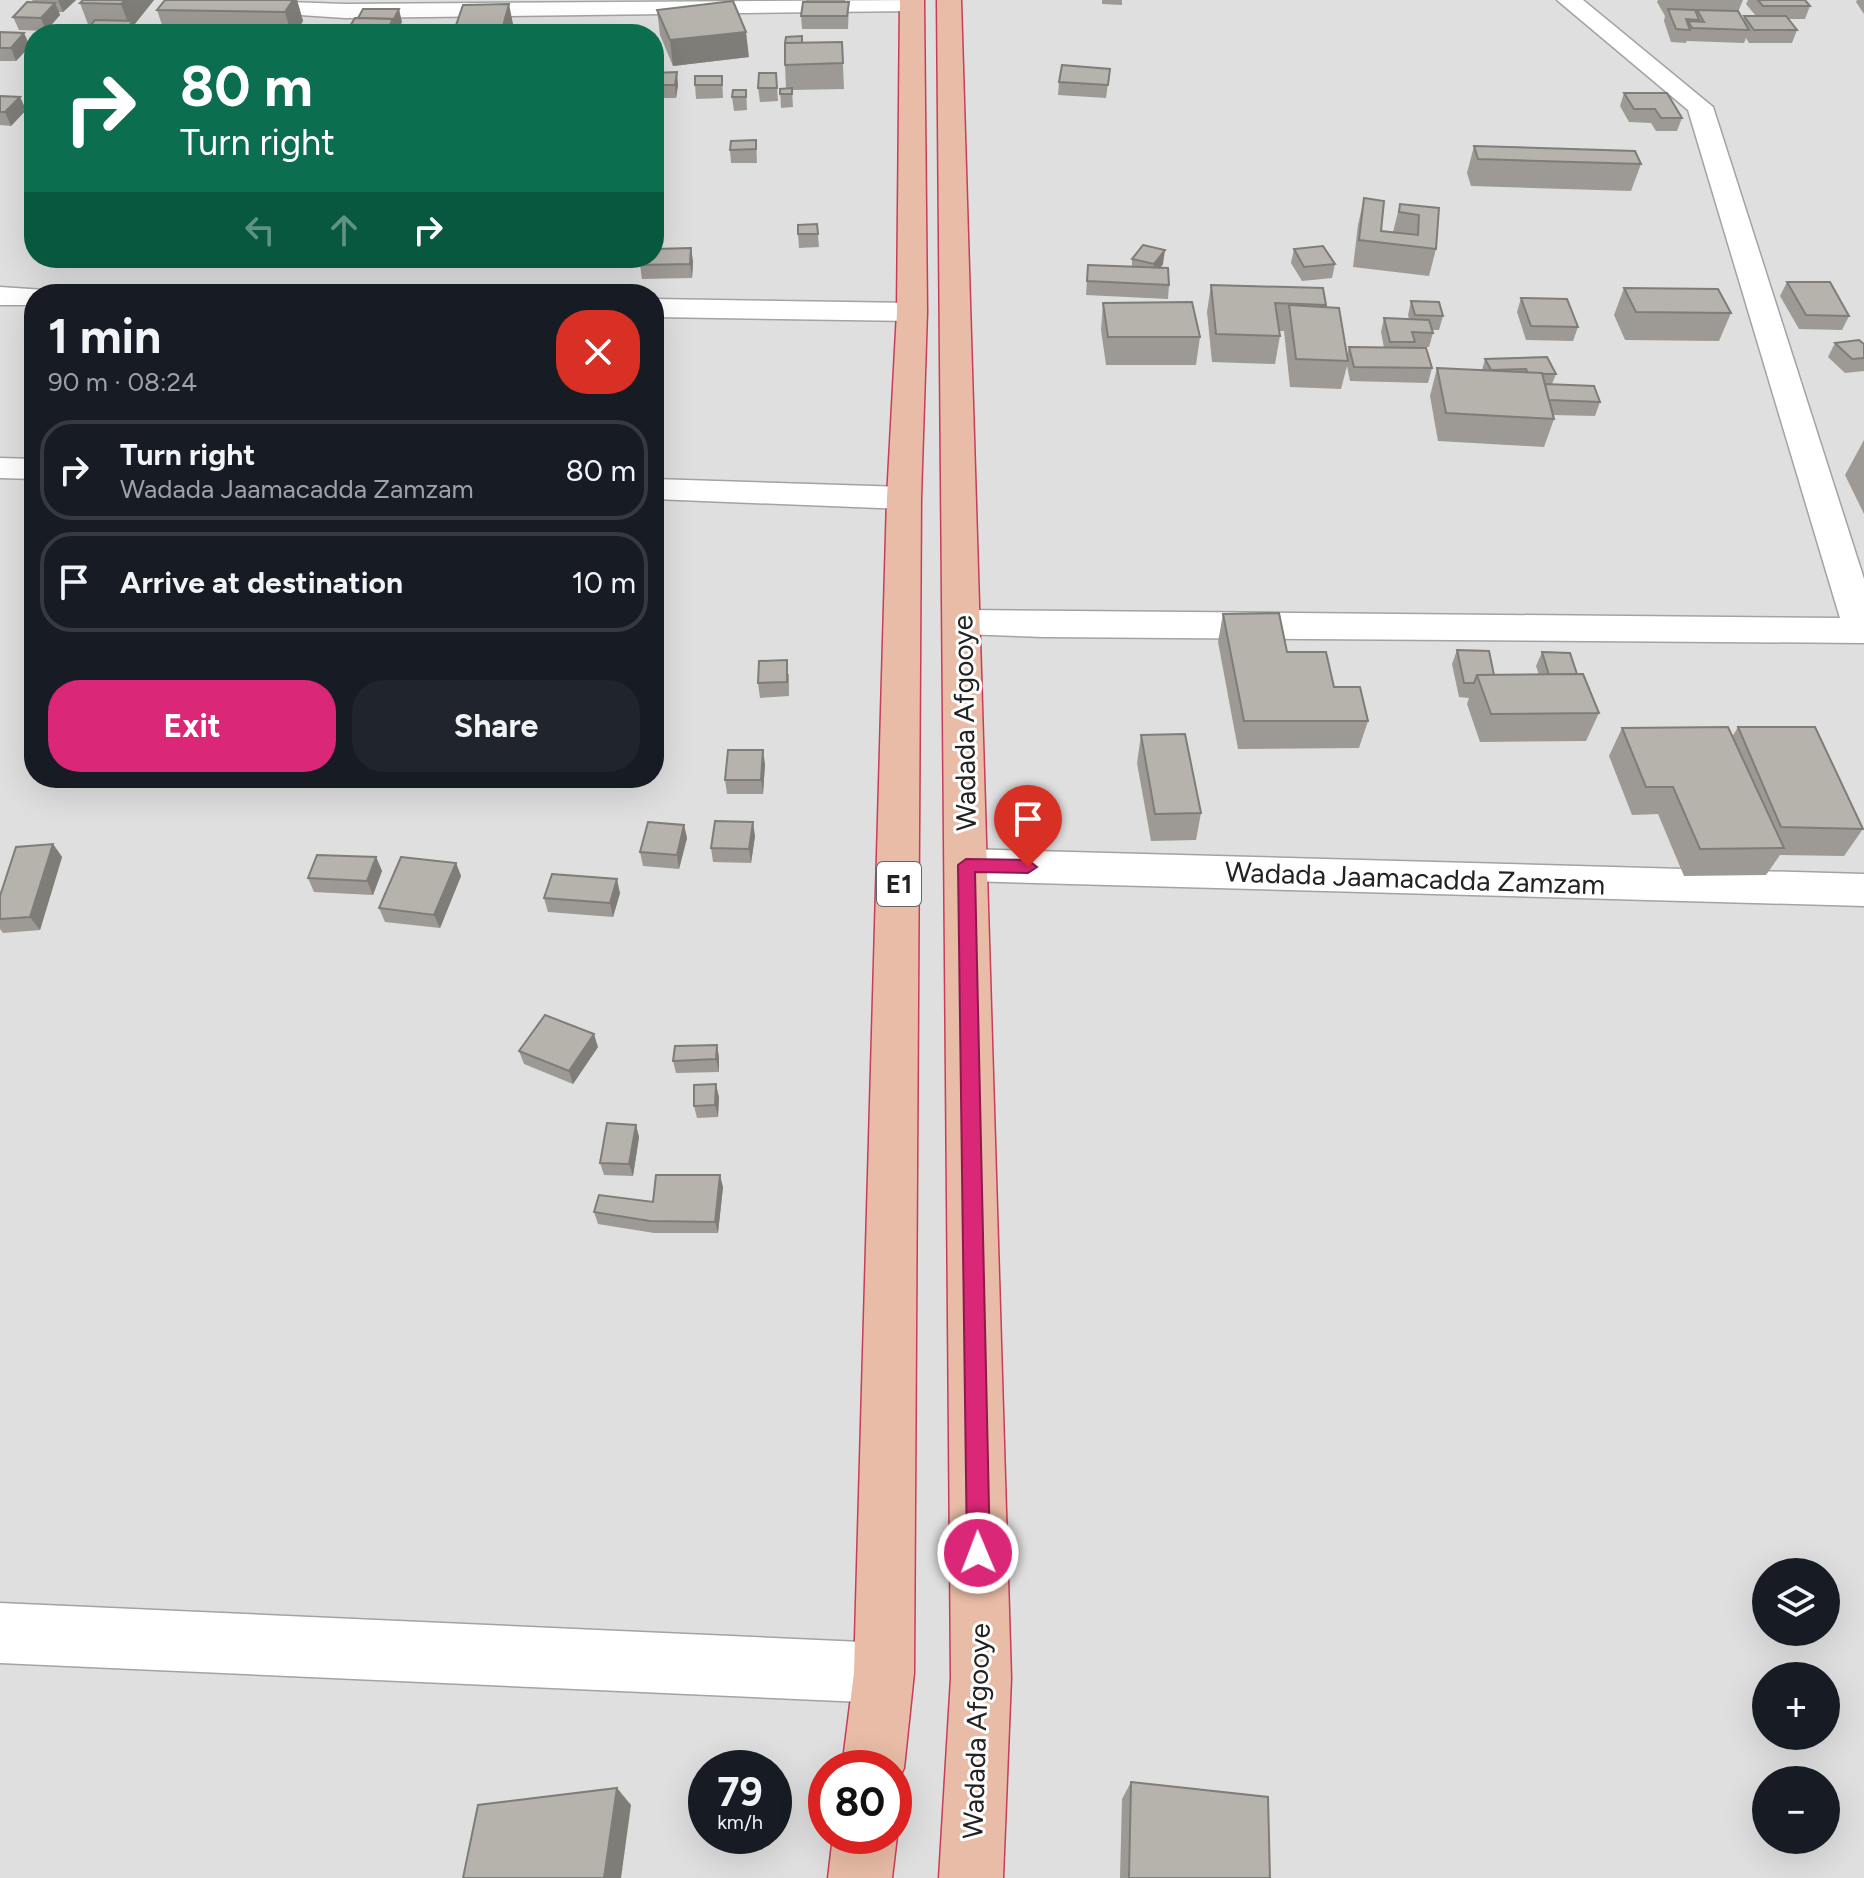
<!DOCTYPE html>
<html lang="en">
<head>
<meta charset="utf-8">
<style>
  :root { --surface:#171b24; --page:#20242c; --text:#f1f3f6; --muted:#9ea1a6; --line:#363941; --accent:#db2777 }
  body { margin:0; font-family:Figtree,sans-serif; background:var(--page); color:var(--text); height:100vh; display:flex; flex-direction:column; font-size:30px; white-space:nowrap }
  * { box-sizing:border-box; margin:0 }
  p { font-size:26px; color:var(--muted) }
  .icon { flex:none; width:44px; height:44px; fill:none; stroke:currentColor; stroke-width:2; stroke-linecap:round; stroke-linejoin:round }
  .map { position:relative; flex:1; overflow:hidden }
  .details { position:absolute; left:24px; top:284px; width:640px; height:504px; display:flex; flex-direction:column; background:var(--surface); border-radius:32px; box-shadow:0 8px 32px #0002 }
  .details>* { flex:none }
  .hud { position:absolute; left:24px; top:24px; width:640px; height:244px; border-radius:32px; box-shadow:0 8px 32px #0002; background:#0b6e4f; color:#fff; overflow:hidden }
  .buttons { position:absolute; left:1752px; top:1558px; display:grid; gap:16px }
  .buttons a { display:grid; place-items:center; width:88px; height:88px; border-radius:50%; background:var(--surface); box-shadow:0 8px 32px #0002; font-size:40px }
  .speed { position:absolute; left:688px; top:1750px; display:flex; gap:16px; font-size:40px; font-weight:700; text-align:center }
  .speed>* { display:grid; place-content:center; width:104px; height:104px; border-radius:50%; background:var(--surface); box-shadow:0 8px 32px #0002; line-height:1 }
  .speed small { font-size:20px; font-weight:400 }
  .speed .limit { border:12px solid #d22; background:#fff; color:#111 }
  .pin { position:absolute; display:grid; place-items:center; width:68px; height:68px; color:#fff; margin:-82px -34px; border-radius:50% 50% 50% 0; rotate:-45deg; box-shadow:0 0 8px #0007 }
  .pin .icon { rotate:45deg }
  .me { position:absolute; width:88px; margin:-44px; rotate:359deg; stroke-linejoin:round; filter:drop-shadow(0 0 6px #0008) }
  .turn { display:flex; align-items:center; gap:28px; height:168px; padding:0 24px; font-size:36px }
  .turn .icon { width:104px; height:104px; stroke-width:2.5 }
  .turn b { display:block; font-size:56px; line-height:68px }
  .lanes { display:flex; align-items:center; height:76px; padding:0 24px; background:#0003; justify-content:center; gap:40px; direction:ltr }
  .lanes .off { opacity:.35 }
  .round { display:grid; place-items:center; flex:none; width:84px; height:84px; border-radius:32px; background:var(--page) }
  .summary { display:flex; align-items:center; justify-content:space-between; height:136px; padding:0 24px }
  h1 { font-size:48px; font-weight:700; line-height:60px }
  .action { display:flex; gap:16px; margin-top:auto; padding:16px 24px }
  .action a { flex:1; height:92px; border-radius:32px; background:var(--accent); color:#fff; font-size:32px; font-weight:700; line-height:92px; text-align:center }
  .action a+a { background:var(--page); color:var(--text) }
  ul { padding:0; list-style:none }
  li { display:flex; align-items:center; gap:24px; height:100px; margin:0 16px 12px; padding:0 8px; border:4px solid var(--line); border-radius:32px }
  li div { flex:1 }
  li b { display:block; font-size:30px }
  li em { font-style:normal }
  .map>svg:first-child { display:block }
</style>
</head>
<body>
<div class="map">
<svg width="1864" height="1878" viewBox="0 0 1864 1878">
  <rect width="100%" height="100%" fill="#f1efea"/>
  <!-- residential -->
  <path fill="#e0dfdf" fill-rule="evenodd" d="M0,0H1864V1878H0ZM34,34H654V258H34ZM34,294H654V778H34ZM1766,1572H1826V1632H1766ZM1766,1676H1826V1736H1766ZM706,1768H774V1836H706ZM826,1768H894V1836H826ZM1766,1780H1826V1840H1766Z"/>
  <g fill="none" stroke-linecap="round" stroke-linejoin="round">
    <defs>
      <g id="minor">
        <polygon points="230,0 345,4 921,0 924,4 920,9 912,11 345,18 239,11 231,9 227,4"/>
        <polygon points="1557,0 1583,0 1713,107 1864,579 1864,643 1044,637 962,634 949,631 943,622 949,613 962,610 1840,618 1688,110"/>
        <polygon points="0,287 45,290 48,294 34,294 34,305 0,305"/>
        <polygon points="654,299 912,303 923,306 927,312 923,318 912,321 654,317"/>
        <polygon points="0,458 34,459 34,479 0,478"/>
        <polygon points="654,479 904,487 916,491 921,498 916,505 904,509 654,499"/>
        <polygon points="966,849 1864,874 1864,906 966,881 951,876 945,865 951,854"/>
        <polygon points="0,1603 884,1643 905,1652 914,1673 905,1694 884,1703 0,1663"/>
      </g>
      <g id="trunk">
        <polygon points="900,0 924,0 927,312 921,498 914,1673 904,1768 894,1790 894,1768 842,1768 854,1673 887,498 897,312"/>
        <polygon points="937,0 961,0 1011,1678 1003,1878 939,1878 951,1678"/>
        <polygon points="894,1829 897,1836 892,1878 828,1878 833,1836 894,1836"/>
      </g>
    </defs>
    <!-- minor casing -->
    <use href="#minor" stroke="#a3a3a3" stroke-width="3"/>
    <!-- trunk casing -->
    <use href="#trunk" stroke="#c83d59" stroke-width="3"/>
    <!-- minor -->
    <use href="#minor" fill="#fff" fill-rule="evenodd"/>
    <!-- trunk -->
    <use href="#trunk" fill="#e8bca6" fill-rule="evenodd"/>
  </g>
  <!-- wall -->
  <g fill="#9d9994">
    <polygon points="32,0 76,0 63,12 59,12 60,15 46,31 19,30 13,17 33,2"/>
    <polygon points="154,0 134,25 138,34 89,27 80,3"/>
    <polygon points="297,0 303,21 295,34 165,34 157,10"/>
    <rect x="806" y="0" width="39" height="1"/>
    <polygon points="1102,0 1122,0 1122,5 1102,4"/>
    <polygon points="1658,0 1743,0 1738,12 1743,20 1744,16 1756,16 1746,4 1748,0 1805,0 1810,6 1805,19 1789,19 1797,30 1792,43 1749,43 1746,38 1744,43 1687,41 1687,40 1686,43 1671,42 1664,21 1665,16 1657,2"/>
    <polygon points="1857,0 1864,0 1864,14 1856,2"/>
    <polygon points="849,2 848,29 802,29 801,16"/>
    <polygon points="657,10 749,57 673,66 660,35"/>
    <polygon points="514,29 512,34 455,34 454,31"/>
    <polygon points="0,32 30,46 16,61 0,61"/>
    <polygon points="803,42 842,42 844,89 792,90 793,107 781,108 780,89 786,89 785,65"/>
    <polygon points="1110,69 1106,98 1058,95 1059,82"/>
    <polygon points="654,73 678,85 676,98 654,98"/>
    <polygon points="722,76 723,98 696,99 695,85"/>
    <polygon points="777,86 778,101 760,102 758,88"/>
    <polygon points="746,90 747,110 734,111 732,97"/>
    <polygon points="1624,93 1682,118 1677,131 1656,131 1651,123 1629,122 1620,106"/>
    <polygon points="0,96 20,97 26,110 11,126 0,125"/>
    <polygon points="756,140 757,163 731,163 730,150"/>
    <polygon points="1474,146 1641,164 1631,191 1471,186 1467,173"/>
    <polygon points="1364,198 1381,231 1393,232 1400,204 1439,208 1436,249 1429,276 1353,267 1358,225"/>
    <polygon points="817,224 819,247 799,248 798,234"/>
    <polygon points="691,248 693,262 692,278 642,279 640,265"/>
    <polygon points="1294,249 1335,264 1332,278 1302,281 1291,263"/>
    <polygon points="1132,259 1163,264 1160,268 1169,285 1168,299 1086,295 1088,265 1132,267"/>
    <polygon points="1787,282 1849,316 1842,330 1799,329 1780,296"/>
    <polygon points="1211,285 1326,305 1326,307 1347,355 1349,347 1384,348 1381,332 1384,318 1409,319 1408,315 1411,301 1443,316 1439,330 1432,330 1433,333 1429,347 1414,347 1413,348 1432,368 1428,383 1350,381 1347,366 1341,389 1290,387 1284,331 1279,331 1280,336 1275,364 1212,362 1207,312"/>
    <polygon points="1624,288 1731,313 1719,341 1625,340 1614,315"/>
    <polygon points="1521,298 1578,327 1573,341 1526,340 1517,312"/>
    <polygon points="1103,303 1200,337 1196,365 1106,365 1101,330"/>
    <polygon points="1835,343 1864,344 1864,371 1845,373 1828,357"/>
    <polygon points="1485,359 1556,374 1552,384 1600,402 1595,416 1553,415 1554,419 1544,447 1438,441 1430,396 1437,368 1482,370"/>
    <polygon points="1864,440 1864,514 1845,475"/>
    <polygon points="1223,614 1287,652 1368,721 1359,748 1238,749 1218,642"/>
    <polygon points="1457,650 1494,675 1539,675 1536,666 1542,652 1577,674 1599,713 1586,741 1480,742 1467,704 1469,698 1459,697 1452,664"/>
    <polygon points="789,674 789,696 760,698 758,683"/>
    <polygon points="1738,727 1863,829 1844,856 1780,855 1766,875 1684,876 1658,814 1632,815 1609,756 1622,728 1732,737"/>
    <polygon points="1141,735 1201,813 1196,840 1151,841 1137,763"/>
    <polygon points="765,764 763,794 727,794 725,780"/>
    <polygon points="684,825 687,838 679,869 643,866 640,852"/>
    <polygon points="755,836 751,863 713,862 711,848"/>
    <polygon points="53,844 62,857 40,930 3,933 0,929 0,896"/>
    <polygon points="376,857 382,871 373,895 314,892 308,878"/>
    <polygon points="456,863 461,876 440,928 385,922 379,908"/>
    <polygon points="620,893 613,917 548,912 544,898"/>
    <polygon points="717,1045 719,1058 719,1072 676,1073 673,1061"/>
    <polygon points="598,1047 573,1084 524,1064 519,1051"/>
    <polygon points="719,1097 718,1117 697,1118 694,1106"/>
    <polygon points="636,1125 639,1137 633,1176 604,1175 600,1163"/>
    <polygon points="723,1187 718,1233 654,1233 598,1224 594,1212"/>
    <polygon points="1131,1782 1270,1878 1120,1878 1122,1799"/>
  </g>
  <!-- shaded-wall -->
  <g fill="#7f7d78">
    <polygon points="58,0 76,0 63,12"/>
    <polygon points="125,0 154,0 134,25 137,34 122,34 129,25 121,4"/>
    <polygon points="293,0 297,0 303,21 295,34 291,34 285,12"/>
    <polygon points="55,3 60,15 46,31 41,18"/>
    <polygon points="509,4 514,29 512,34 502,34 502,30"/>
    <polygon points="399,9 402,22 397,32 397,34 385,34"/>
    <polygon points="746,32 749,57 673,66 670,40"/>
    <polygon points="24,33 30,46 16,61 11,48"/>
    <polygon points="677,72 678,85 676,98 675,85"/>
    <polygon points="20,97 26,110 11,126 5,112"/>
    <polygon points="691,248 693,262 692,278 690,264"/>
    <polygon points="1165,250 1163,264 1153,278 1154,264"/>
    <polygon points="763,750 765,764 763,794 761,780"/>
    <polygon points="753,822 755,836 751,863 749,849"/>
    <polygon points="684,825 687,838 679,869 677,855"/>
    <polygon points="53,844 62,857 40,930 30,917"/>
    <polygon points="376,857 382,871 373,895 367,881"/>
    <polygon points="456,863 461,876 440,928 434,915"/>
    <polygon points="617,879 620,893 613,917 610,903"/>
    <polygon points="594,1034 598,1047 573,1084 569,1071"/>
    <polygon points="717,1045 719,1058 719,1072 716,1059"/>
    <polygon points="716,1084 719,1097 718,1117 715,1105"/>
    <polygon points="636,1125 639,1137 633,1176 629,1164"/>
    <polygon points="720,1175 723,1187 718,1233 715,1222"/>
    <polygon points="617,1788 631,1805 621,1878 604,1878"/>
  </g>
  <!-- building -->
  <g fill="#b6b2ac" stroke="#7f7d78" stroke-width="2">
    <polygon points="83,0 125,0 121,4 80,3"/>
    <polygon points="165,0 293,0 285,12 157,10"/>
    <polygon points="1758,0 1805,0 1810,6 1763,6"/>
    <polygon points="733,1 746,32 670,40 657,10"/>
    <polygon points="27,2 55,3 41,18 13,17"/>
    <polygon points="803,2 849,2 847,16 801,16"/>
    <polygon points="509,4 502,30 454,31 463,5"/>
    <polygon points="363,9 399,9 394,19 358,18"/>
    <polygon points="1668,9 1695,10 1699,20 1686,19 1690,30 1676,29"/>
    <polygon points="1697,10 1738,11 1749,30 1692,28 1688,21 1704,22"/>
    <polygon points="1744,16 1786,16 1797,30 1754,30"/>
    <polygon points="355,18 393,19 385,34 345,34"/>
    <polygon points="95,20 133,21 122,34 83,34"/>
    <polygon points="0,32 24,33 11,48 0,48"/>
    <polygon points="802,36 802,43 785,43 786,37"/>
    <polygon points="842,42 843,63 785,65 785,43"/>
    <polygon points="1062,65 1110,69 1108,85 1059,82"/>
    <polygon points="677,72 675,85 654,85 654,73"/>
    <polygon points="759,73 776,73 777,88 758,88"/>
    <rect x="695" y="76" width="27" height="9"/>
    <polygon points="792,88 792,94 780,94 780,89"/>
    <polygon points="733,90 746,90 746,97 732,97"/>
    <polygon points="1624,93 1667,93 1682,118 1661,118 1655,109 1634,109"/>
    <polygon points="0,96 20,97 5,112 0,112"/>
    <polygon points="756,140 756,149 730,150 731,141"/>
    <polygon points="1474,146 1635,151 1641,164 1478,159"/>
    <polygon points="1364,198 1384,201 1381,231 1418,235 1419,215 1399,212 1400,204 1439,208 1436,249 1359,240"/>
    <polygon points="817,224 818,234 798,234 798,225"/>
    <polygon points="1143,245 1165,250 1154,264 1132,259"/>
    <polygon points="1323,246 1335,264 1304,267 1294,249"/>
    <polygon points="691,248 690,264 640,265 641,258 654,258 654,249"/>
    <polygon points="1088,265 1168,268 1169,285 1087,281"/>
    <polygon points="1787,282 1830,282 1849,316 1806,315"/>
    <polygon points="1211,285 1323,288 1326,305 1275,303 1280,336 1216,334"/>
    <polygon points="1624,288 1718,289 1731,313 1636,312"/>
    <polygon points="1521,298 1567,299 1578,327 1531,326"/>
    <polygon points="1411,301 1439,302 1443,316 1415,315"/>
    <polygon points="1192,302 1200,337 1108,337 1103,303"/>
    <polygon points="1289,305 1339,308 1348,361 1296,359"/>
    <polygon points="1384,318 1429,320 1433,333 1412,332 1415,342 1390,342"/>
    <polygon points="1859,340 1864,344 1864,358 1852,359 1835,343"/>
    <polygon points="1349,347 1426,348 1432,368 1354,367"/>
    <polygon points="1547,357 1556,374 1542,374 1528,373 1526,369 1491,370 1485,359"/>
    <polygon points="1437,368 1542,373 1554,419 1446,413"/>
    <polygon points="1545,384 1594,386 1600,402 1549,400"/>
    <polygon points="1279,613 1287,652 1326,652 1334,687 1360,687 1368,721 1244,721 1223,614"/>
    <polygon points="1457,650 1489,651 1494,675 1477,675 1474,683 1464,683"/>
    <polygon points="1542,652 1570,653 1577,674 1549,675"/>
    <polygon points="787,660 787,682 758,683 759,661"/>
    <polygon points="1583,674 1599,713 1491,714 1477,675"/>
    <polygon points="1728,727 1784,848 1700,849 1673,787 1646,787 1622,728"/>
    <polygon points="1738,727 1815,727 1863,829 1781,827"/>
    <polygon points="1185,734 1201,813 1155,814 1141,735"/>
    <polygon points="728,750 763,750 761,780 725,780"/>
    <polygon points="715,821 753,822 749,849 711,848"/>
    <polygon points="648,822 684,825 677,855 640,852"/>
    <polygon points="53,844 30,917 0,919 0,896 16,847"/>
    <polygon points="317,855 376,857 367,881 308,878"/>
    <polygon points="401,857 456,863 434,915 379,908"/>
    <polygon points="552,874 617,879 610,903 544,898"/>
    <polygon points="545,1015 594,1034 569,1071 519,1051"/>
    <polygon points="717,1045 716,1059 673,1061 675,1046"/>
    <polygon points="716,1084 715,1105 694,1106 694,1085"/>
    <polygon points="607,1123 636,1125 629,1164 600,1163"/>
    <polygon points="656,1175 720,1175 715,1222 650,1221 594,1212 599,1195 653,1202"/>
    <polygon points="1131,1782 1268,1797 1270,1878 1129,1878"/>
    <polygon points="617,1788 604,1878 463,1878 478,1805"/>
  </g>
  <!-- route -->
  <polygon fill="#db2777" stroke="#8e194d" stroke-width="2" points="966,859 1028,860 1037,867 1028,873 975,872 990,1553 987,1562 978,1565 970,1562 967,1553 958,865"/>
  <g text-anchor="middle" stroke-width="6" stroke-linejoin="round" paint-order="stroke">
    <!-- shield labels -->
    <rect fill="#fff" stroke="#646464" stroke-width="2" x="877" y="862" width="44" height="44" rx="6"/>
    <g font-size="26" font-weight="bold" fill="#222">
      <text x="899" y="893">E1</text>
    </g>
    <!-- street labels -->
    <g font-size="28" fill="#222" stroke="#fff">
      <text transform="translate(964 723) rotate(-91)" y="10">Wadada Afgooye</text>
      <text transform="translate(1415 878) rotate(2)" y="10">Wadada Jaamacadda Zamzam</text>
      <text transform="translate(976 1731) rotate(-88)" y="10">Wadada Afgooye</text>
    </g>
  </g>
</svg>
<div class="buttons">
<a><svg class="icon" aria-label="layers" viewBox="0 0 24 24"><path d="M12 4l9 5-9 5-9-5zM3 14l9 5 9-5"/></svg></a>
<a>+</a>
<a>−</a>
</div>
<div class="speed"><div>79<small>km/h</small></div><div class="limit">80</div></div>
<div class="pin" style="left:1028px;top:867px;background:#d93025"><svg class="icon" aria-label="arrive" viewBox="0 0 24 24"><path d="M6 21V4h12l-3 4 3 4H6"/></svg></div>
<svg class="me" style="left:978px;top:1553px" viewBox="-20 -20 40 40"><circle r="17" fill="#db2777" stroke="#fff" stroke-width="3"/><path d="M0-11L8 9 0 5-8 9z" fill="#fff"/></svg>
<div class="hud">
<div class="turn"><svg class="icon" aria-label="right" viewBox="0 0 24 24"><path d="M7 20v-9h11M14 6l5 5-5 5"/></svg><div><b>80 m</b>Turn right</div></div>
<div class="lanes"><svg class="icon off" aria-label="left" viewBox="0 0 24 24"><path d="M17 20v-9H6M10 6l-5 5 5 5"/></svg><svg class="icon off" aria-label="ahead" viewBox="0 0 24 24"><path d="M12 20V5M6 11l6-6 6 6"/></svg><svg class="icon" aria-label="right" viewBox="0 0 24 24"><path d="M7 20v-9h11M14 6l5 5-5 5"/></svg></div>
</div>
<section class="details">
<div class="summary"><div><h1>1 min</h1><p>90 m · 08:24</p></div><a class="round" style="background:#d93025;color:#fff"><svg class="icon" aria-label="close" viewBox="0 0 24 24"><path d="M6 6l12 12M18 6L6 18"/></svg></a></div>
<ul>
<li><svg class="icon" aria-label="right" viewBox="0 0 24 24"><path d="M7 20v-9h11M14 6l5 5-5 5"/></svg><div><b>Turn right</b><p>Wadada Jaamacadda Zamzam</p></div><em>80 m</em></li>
<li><svg class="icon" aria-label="arrive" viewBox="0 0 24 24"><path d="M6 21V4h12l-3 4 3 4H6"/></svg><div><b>Arrive at destination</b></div><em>10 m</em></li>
</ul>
<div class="action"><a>Exit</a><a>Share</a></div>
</section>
</div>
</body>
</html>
